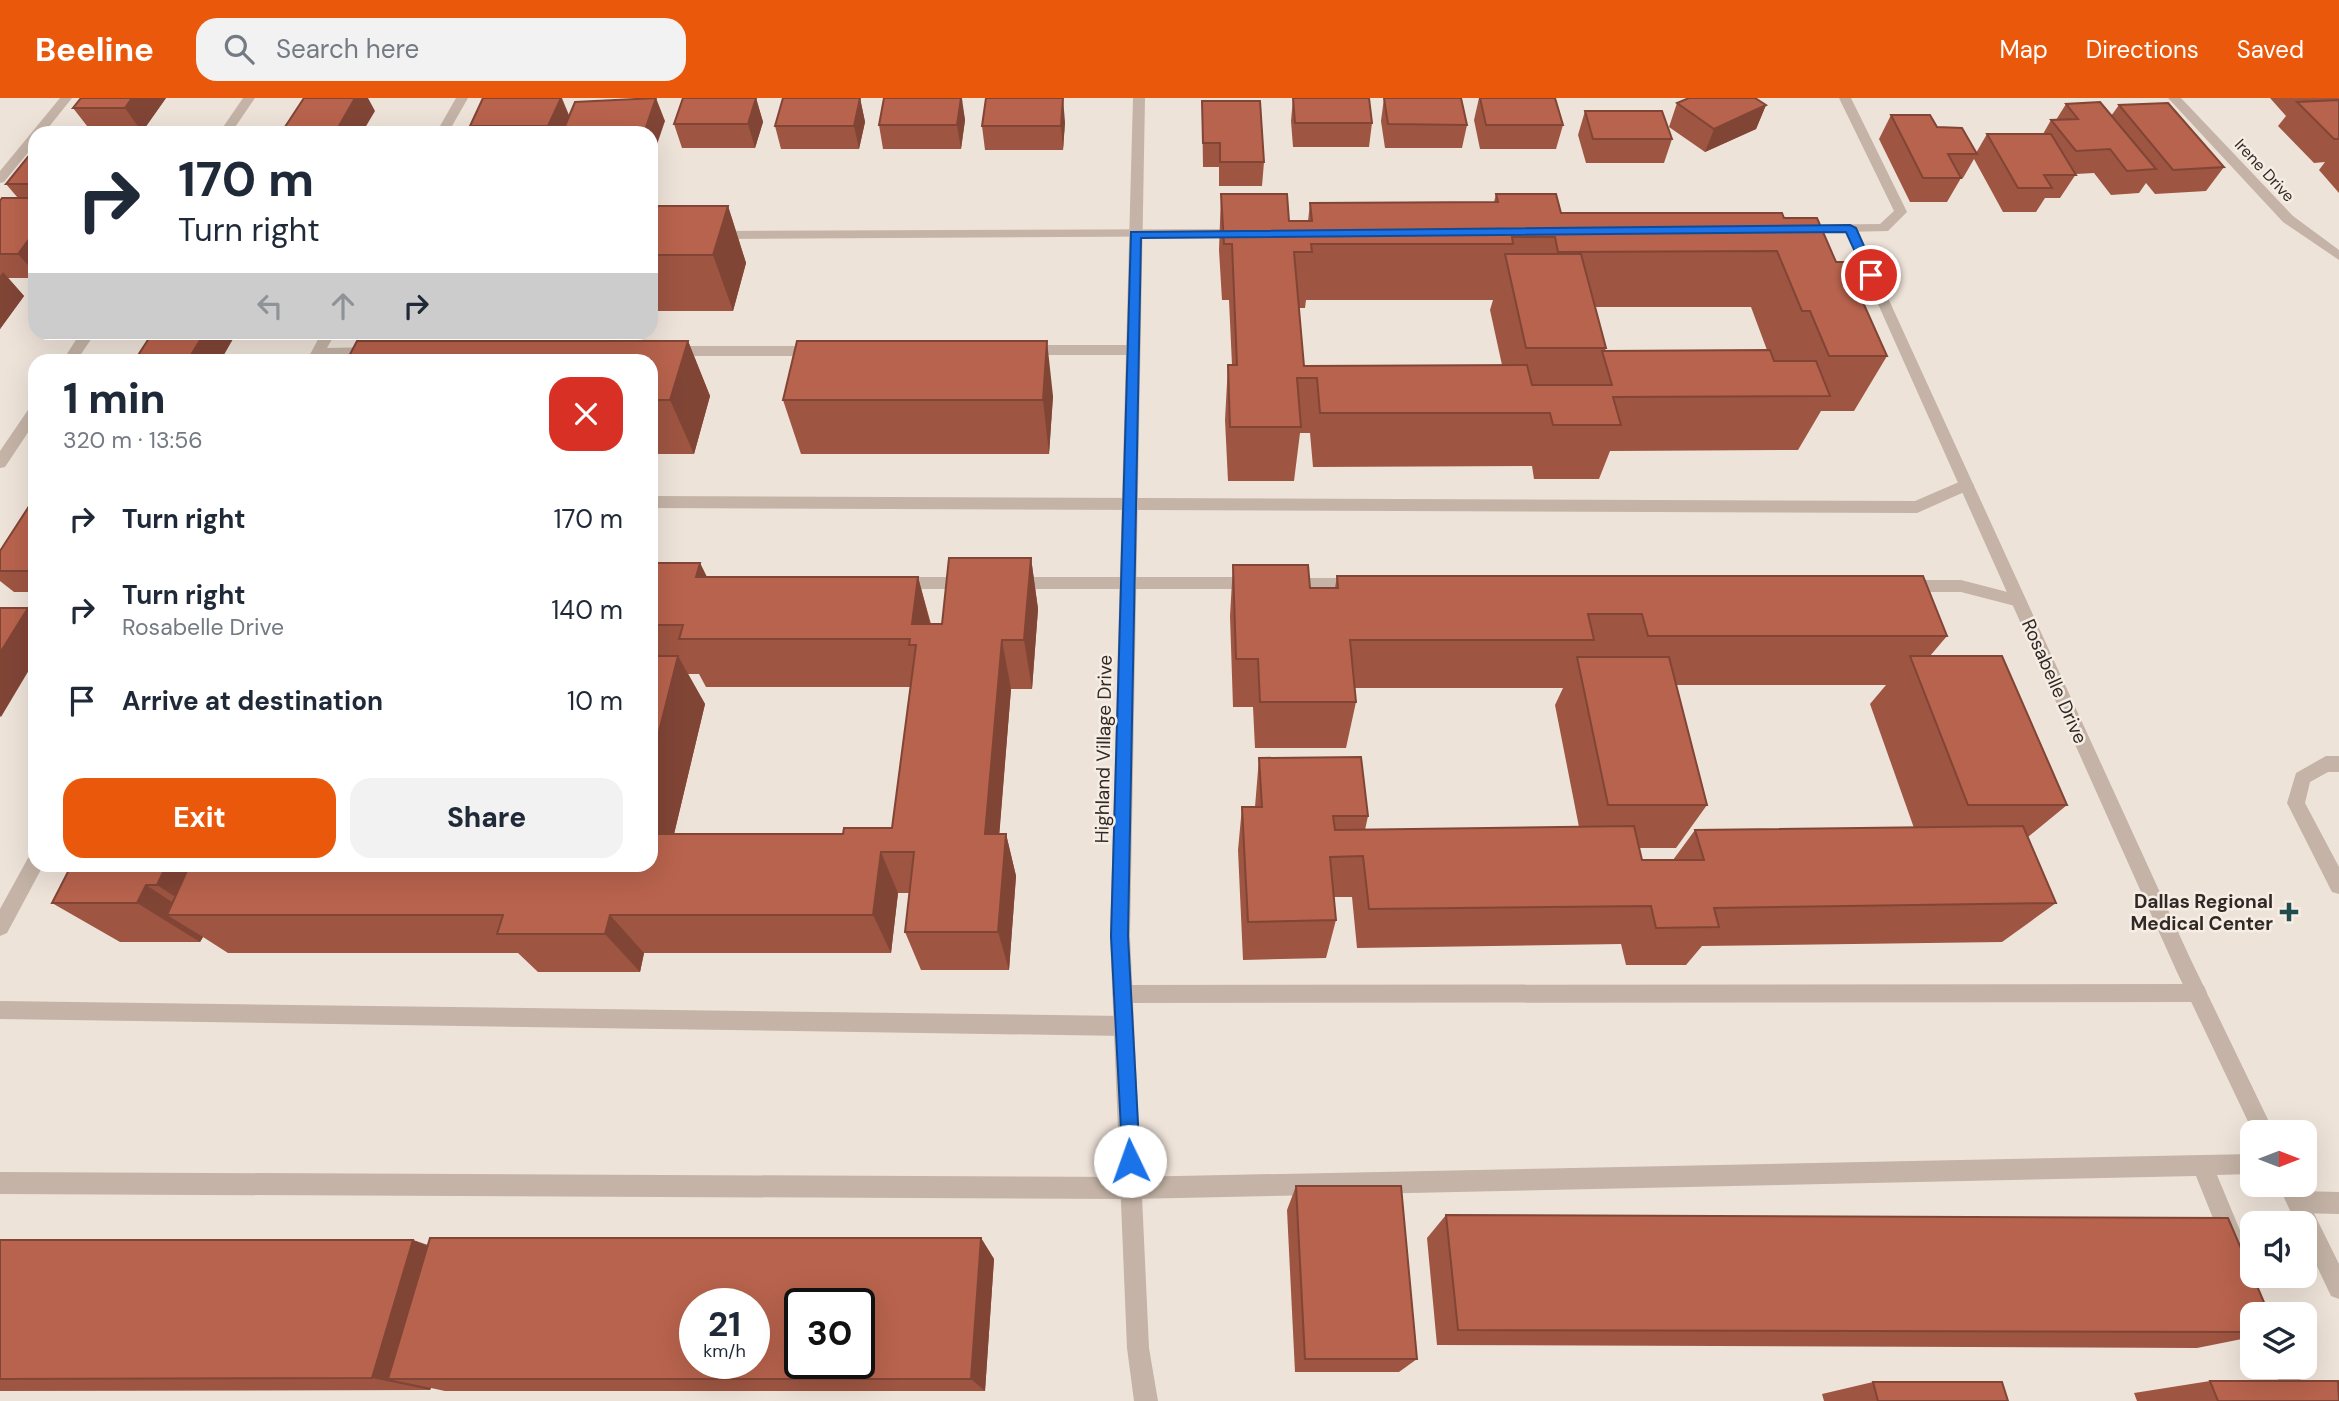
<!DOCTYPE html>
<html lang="en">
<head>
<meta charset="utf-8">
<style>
  :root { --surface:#fff; --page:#f2f2f3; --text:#1f2937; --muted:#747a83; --accent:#ea580c }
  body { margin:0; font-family:"DM Sans",sans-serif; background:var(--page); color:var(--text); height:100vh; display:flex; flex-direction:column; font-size:26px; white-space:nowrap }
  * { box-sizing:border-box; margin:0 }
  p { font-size:23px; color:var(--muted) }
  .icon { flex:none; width:38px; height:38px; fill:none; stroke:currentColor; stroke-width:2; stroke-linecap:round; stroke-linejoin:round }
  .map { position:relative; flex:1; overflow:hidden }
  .sheet { position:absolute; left:28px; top:256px; width:630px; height:518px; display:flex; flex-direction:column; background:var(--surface); border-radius:21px; box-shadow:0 7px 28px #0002 }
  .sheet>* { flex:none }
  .guide { position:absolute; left:28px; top:28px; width:630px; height:214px; border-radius:21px; box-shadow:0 7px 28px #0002; background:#fff; color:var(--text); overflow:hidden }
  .needle { width:46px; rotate:90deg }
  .fabs { position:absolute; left:2240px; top:1022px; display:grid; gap:14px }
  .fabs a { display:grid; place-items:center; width:77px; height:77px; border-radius:14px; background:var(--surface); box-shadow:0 7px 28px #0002; font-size:35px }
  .speed { position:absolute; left:679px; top:1190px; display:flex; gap:14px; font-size:35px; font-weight:700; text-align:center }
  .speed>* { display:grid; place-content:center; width:91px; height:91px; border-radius:50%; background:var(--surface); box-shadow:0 7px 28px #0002; line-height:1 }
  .speed small { font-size:18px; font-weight:400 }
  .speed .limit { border:4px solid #111; border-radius:10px; background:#fff; color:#111 }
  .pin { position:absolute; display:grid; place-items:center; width:60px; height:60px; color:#fff; margin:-30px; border:4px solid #fff; border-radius:50%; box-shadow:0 2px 7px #0007 }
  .me { position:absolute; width:77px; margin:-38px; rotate:357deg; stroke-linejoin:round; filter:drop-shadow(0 0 5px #0008) }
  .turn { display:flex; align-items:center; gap:24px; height:147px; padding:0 35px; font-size:32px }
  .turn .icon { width:91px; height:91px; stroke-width:2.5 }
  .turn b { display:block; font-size:49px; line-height:60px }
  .lanes { display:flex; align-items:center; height:66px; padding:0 35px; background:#0003; justify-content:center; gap:35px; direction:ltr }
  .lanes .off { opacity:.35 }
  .round { display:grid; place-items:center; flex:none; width:74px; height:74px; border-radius:21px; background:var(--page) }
  .head { display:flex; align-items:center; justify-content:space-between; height:119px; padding:0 35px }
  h1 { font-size:42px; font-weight:800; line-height:52px }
  .primary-button { display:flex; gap:14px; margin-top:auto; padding:14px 35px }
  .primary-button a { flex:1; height:80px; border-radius:21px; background:var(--accent); color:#fff; font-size:28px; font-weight:800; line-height:80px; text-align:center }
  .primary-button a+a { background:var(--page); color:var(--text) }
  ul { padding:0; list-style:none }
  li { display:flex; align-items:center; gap:21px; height:91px; padding:0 35px }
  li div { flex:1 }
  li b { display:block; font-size:26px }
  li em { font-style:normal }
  header { display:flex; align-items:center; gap:42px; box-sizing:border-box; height:98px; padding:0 35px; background:var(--accent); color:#fff }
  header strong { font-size:33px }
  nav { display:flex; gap:38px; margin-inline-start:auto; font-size:24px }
  .search { width:490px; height:63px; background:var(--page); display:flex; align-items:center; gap:18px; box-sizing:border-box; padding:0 24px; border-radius:21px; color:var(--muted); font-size:26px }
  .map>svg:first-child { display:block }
</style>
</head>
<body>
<header>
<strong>Beeline</strong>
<div class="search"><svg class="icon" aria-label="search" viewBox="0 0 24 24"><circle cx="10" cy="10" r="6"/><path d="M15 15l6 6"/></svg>Search here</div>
<nav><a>Map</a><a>Directions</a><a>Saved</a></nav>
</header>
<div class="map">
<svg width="2339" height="1303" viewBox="0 0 2339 1303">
  <rect width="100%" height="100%" fill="#eee3d9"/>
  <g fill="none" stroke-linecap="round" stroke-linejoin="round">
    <!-- service -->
    <g fill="#c4b3a6" fill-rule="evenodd">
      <polygon points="60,0 72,0 44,35 35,35 35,46 4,84 0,85 0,73"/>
      <polygon points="456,0 468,0 448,35 436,35"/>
      <polygon points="1839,0 1851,0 1907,114 1888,133 1799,135 1792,131 1799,127 1880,126 1894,113"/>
      <polygon points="1242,131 1249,135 1247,138 714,141 707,137 714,133"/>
      <polygon points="322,234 336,234 327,250 373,249 380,254 373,259 307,262"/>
      <polygon points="1024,247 1133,247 1140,252 1133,257 1024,257 1017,252"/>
      <polygon points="671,248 818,248 825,253 818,258 671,258 664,253"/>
      <polygon points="1966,381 1974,387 1971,391 1917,415 651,410 651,398 1915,403"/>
      <polygon points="897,479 971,479 979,485 971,491 897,491 889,485"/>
      <polygon points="1013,479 1254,479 1262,485 1254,491 1013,491 1005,485"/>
      <polygon points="1286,480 1359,480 1367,486 1359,492 1286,492 1278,486"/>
      <polygon points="1905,482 1961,482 2019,497 2027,503 2019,509 1961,494 1905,494 1897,488"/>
      <polygon points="2326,658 2339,658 2339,674 2328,674 2310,684 2305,705 2339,769 2339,796 2332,794 2287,705 2296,675"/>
      <polygon points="35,758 35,766 44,766 7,835 0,838 0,811 28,760"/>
      <polygon points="2197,886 2204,888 2207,895 2204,902 2197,904 1122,905 1115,903 1112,896 1115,889 1122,887"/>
      <polygon points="0,903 1124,918 1131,921 1134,928 1131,935 1124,938 0,921"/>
      <polygon points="2252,1056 2252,1076 2217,1077 2244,1142 2241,1150 2233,1153 2225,1150 2196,1078 1131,1101 0,1096 0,1074 1131,1079"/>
      <polygon points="2298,1093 2339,1094 2339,1116 2298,1115 2290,1112 2287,1104 2290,1096"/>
      <polygon points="2273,1269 2295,1269 2310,1303 2286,1303"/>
    </g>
    <!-- minor -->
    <g fill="#c4b3a6" fill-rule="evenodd">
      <polygon points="243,0 255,0 231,35 219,35"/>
      <polygon points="1133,0 1145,0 1130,838 1149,1250 1158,1303 1134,1303 1127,1250 1110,838"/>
      <polygon points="2168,0 2181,0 2293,118 2339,152 2339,162 2283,124"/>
      <polygon points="1850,126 1856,130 2190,860 2274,1034 2253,1034 2176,872 1844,130"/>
      <polygon points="81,234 96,234 77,262 63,262"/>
      <polygon points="35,308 35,324 5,369 0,370 0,353 30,309"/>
      <polygon points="2278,1087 2300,1087 2339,1166 2339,1201 2331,1198 2305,1143 2305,1125 2296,1125"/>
    </g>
  </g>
  <!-- wall -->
  <g fill="#9e5542" fill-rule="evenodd">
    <polygon points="81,0 166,0 142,34 105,34 106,35 47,35 91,33 73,10"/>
    <polygon points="483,0 562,0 569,17 665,23 651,35 473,35 470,28"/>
    <polygon points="756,0 763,24 755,50 682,50 674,26"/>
    <polygon points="860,0 865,24 859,51 781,51 775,28"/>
    <polygon points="884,0 962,0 965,22 961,51 883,51 879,27"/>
    <polygon points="1293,0 1372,25 1369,49 1293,49 1291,23"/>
    <polygon points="1384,0 1467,27 1462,50 1385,50 1381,23"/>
    <polygon points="1479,0 1555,0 1563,27 1556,51 1480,51 1474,22"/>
    <polygon points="2270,0 2339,0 2339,95 2319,72 2325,64 2314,65 2278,28 2286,18"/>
    <polygon points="1202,3 1264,64 1262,88 1219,88 1219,69 1203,69"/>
    <polygon points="1677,5 1766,7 1756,31 1705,54 1669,29"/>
    <polygon points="2066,6 2111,18 2119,7 2224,69 2206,93 2155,96 2146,85 2139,95 2111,97 2094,75 2076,76 2060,100 2045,100 2036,114 2003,114 1974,61 1963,80 1961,80 1947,104 1910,104 1879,41 1891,17 1937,29 1976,55 1987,36 2043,36 2051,22 2056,22"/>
    <polygon points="1585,13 1672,41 1664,65 1586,65 1578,37"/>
    <polygon points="1065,24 1063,52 985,52 982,28"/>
    <polygon points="35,50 35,180 8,180 24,198 0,231 0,103 18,100 6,86"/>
    <path d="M1221,96L1289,123H1308L1310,105L1494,104L1496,96L1561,115L1784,120L1836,164L1887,258L1854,313H1821L1798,352L1610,353L1599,381H1534L1532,368L1313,369L1310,335H1300L1294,383H1228L1225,322L1228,267H1232L1229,202H1222L1219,152ZM1306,202H1493L1490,212L1502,267L1304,268L1298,210H1305ZM1595,209H1751L1767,252L1605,253L1606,250Z"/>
    <polygon points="651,108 728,108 746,165 733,213 651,213"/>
    <polygon points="688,243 710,298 694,356 651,356 651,262"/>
    <polygon points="1053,298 1049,356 801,356 783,302"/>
    <polygon points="35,399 35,494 14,494 0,483 0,453"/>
    <path d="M1031,460L1038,511L1032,591H1011L999,736H1006L1016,778L1009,872H921L905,834L909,795H898L891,855H644L640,874H538L518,855H228L203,839L200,844H120L52,805L72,766H651V465H700L707,479H918L931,526H942ZM688,576H699L706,589H911L892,730L843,736H674L705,606Z"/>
    <path d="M1233,467L1310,490H1335L1337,478L1947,538L1930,558L2067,707L2028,739L2056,805L2002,844L1702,848L1686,867H1626L1621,846L1357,850L1352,799H1334L1336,822L1326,860L1243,862L1238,752L1242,709H1255L1259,660L1368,718L1365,732L1579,729L1555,607L1563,590H1355L1356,604L1346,650H1255L1253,609H1233L1230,518ZM1676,587H1886L1870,606L1914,730L1695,732L1673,762H1642L1639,750H1676L1707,707Z"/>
    <polygon points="1296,1088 1417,1261 1399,1274 1295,1274 1287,1112"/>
    <polygon points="1446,1117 2252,1216 2252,1239 2197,1250 1437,1247 1427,1140"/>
    <polygon points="981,1140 994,1161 985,1293 445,1293 431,1290 430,1292 0,1293 0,1142 413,1142 428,1147"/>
    <polygon points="2210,1283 2339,1303 2137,1303 2134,1295"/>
    <polygon points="1873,1284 2008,1303 1824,1303 1822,1296"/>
  </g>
  <!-- shaded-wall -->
  <g fill="#814536">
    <polygon points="132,0 166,0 142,34 125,10"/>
    <polygon points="355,0 368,0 375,13 362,35 335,35"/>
    <polygon points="561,0 571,23 566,35 552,35 548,28"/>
    <polygon points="656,0 665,23 651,64 651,35 644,35"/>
    <polygon points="756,0 763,24 755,50 748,26"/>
    <polygon points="860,0 865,24 859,51 854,28"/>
    <polygon points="961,0 965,22 961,51 957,27"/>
    <polygon points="1063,0 1065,24 1063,52 1061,28"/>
    <polygon points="1766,7 1756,31 1705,54 1714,31"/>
    <polygon points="728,108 746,165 733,213 713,157"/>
    <polygon points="35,133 35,175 18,156"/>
    <polygon points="3,174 24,198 0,231 0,178"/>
    <polygon points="205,234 237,234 221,262 188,262"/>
    <polygon points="688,243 710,298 694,356 670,302"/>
    <polygon points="1047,243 1053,298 1049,356 1043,302"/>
    <polygon points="1031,460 1038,511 1032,591 1024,542"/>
    <polygon points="700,465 724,515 696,479"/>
    <polygon points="918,479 931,529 912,526"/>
    <polygon points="28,510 35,516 35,562 1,619 0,618 0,555"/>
    <polygon points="1002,542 1011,591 996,778 985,736"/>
    <polygon points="678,558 705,606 670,753 651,727 651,665"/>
    <polygon points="1006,736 1016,778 1009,872 998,834"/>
    <polygon points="881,754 898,795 891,855 873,817"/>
    <polygon points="167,766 194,766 203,817 157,787"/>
    <polygon points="146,787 192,817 167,817 203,839 200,844 137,805"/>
    <polygon points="610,817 644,855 640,874 605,836"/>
    <polygon points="981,1140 994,1161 985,1293 971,1281"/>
    <polygon points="413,1142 466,1163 388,1281 431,1290 430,1292 372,1280"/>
  </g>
  <!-- building -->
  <g fill="#b8634d" stroke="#814536" stroke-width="2" fill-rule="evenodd">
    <polygon points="81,0 132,0 125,10 73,10"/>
    <polygon points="304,0 355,0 335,35 281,35"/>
    <polygon points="483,0 561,0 548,28 470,28"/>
    <polygon points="656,0 644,35 562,35 575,4"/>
    <polygon points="683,0 756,0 748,26 674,26"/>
    <polygon points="783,0 860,0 854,28 775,28"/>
    <polygon points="884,0 961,0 957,27 879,27"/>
    <polygon points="986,0 1063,0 1061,28 982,28"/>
    <polygon points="1293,0 1369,0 1372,25 1295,25"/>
    <polygon points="1384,0 1461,0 1467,27 1388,26"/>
    <polygon points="1480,0 1555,0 1563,27 1486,27"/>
    <polygon points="1689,0 1755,0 1766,7 1714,31 1677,5"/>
    <polygon points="2339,2 2339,41 2334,41 2297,4"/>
    <polygon points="1202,3 1260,3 1264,64 1220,64 1220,45 1203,45"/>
    <polygon points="2100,4 2156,71 2127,73 2110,51 2076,53 2051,22 2078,21 2066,6"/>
    <polygon points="2168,5 2224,69 2173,72 2119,7"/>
    <polygon points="1585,13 1662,13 1672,41 1593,41"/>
    <polygon points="1891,17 1930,17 1937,29 1962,30 1977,56 1948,56 1961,80 1923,80"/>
    <polygon points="48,33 104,33 103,35 47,35"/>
    <polygon points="1987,36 2051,36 2076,77 2044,77 2052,90 2018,90"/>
    <polygon points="35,50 35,86 6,86"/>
    <polygon points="1221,96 1287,96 1289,123 1312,123 1310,105 1498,104 1496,96 1556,96 1561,115 1782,115 1784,120 1817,120 1836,164 1845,164 1887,258 1829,258 1810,213 1802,213 1777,153 1558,154 1555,139 1512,139 1513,146 1311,146 1312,154 1294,154 1304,268 1527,267 1532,287 1612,287 1602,253 1770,252 1774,263 1816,263 1830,298 1613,299 1621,327 1553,327 1550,315 1320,315 1317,280 1297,280 1301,329 1230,329 1228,267 1237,267 1232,146 1224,146"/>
    <polygon points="2,100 35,100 35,133 18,156 0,156 0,103"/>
    <polygon points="651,108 728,108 713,157 651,157"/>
    <polygon points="1505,156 1581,156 1606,250 1526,250"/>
    <polygon points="153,234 205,234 188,262 135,262"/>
    <polygon points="357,243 688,243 670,302 651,302 651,262 347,262"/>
    <polygon points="797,243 1047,243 1043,302 783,302"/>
    <polygon points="35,399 35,473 0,473 0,453"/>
    <polygon points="949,460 1031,460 1024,542 1002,542 985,736 1006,736 998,834 905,834 914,754 881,754 873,817 610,817 605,836 497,836 503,817 167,817 190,766 651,766 651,736 843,736 844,730 892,730 916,547 909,547 910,541 679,541 683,527 651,527 651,465 700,465 696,479 918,479 912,526 942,526"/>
    <polygon points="1233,467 1308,467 1310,490 1338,490 1337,478 1923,478 1947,538 1648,538 1642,516 1588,516 1594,542 1350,542 1356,604 1260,604 1258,561 1236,561"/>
    <polygon points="0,510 28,510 0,555"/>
    <polygon points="651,558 678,558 651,665"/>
    <polygon points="1910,558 2002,558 2067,707 1968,707"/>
    <polygon points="1577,559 1669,559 1707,707 1608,707"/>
    <polygon points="1361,659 1368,718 1333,718 1335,732 1634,728 1642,762 1704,762 1695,732 2023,728 2056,805 1714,810 1719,829 1656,830 1651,808 1369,811 1363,758 1330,759 1336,822 1248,824 1242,709 1262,709 1259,660"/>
    <polygon points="72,766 167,766 157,787 146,787 137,805 52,805"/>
    <polygon points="1296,1088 1401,1088 1417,1261 1305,1261"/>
    <polygon points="1446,1117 2228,1120 2269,1216 2252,1216 2252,1234 1458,1232"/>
    <path d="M430,1140H981L971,1281H388ZM695,1206H754V1265H695ZM800,1206H859V1265H800Z"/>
    <polygon points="0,1142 413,1142 372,1280 0,1281"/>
    <polygon points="2210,1283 2338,1283 2339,1303 2218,1303"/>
    <polygon points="1873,1284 2002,1284 2008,1303 1878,1303"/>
  </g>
  <!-- route -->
  <polygon fill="#1a73e8" stroke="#114b97" stroke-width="2" points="1850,127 1856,130 1877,177 1876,180 1867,180 1846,134 1141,140 1128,838 1140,1063 1137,1070 1130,1073 1123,1070 1111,838 1131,134"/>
  <!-- markers -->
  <path fill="#214c4e" stroke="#f6ede4" stroke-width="2.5" d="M2285.5 803.5h7v7h7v7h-7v7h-7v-7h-7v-7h7z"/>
  <g text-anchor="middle" stroke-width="5" stroke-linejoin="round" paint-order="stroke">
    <!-- far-street labels -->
    <g font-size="16" fill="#312926" stroke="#f6ede4">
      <text transform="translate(2265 72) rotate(47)" y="6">Irene Drive</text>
    </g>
    <!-- street labels -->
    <g font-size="19" fill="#312926" stroke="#f6ede4">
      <text transform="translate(2055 583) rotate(66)" y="7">Rosabelle Drive</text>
      <text transform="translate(1103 651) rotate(-89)" y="7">Highland Village Drive</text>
    </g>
    <!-- poi labels -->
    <g font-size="19" font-weight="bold" fill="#312926" stroke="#f6ede4" text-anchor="end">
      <text x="2273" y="810">Dallas Regional<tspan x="2273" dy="22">Medical Center</tspan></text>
    </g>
  </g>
</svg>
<div class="fabs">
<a><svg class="needle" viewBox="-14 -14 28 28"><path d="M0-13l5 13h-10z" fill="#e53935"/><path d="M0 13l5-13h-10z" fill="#747a83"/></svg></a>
<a><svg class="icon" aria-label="sound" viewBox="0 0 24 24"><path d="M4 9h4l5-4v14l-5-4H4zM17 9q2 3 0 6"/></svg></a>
<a><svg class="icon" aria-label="layers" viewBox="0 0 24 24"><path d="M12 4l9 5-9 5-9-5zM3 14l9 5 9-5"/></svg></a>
</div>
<div class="speed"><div>21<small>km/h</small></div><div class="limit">30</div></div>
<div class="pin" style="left:1871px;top:177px;background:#d93025"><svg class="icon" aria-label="arrive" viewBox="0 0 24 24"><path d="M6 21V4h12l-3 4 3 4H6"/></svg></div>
<svg class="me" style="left:1130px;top:1063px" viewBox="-20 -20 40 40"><circle r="19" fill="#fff"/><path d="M0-13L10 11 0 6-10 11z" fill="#1a73e8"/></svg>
<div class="guide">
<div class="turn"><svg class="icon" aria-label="right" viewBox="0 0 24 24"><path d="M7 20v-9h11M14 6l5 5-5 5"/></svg><div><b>170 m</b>Turn right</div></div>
<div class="lanes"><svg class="icon off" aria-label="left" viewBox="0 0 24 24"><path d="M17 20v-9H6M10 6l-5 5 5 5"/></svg><svg class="icon off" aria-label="ahead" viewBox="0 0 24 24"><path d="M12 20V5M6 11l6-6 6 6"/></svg><svg class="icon" aria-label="right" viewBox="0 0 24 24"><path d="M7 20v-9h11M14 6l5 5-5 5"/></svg></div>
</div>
<section class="sheet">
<div class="head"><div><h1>1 min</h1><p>320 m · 13:56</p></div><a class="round" style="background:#d93025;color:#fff"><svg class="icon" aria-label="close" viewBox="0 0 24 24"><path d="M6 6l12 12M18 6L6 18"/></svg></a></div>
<ul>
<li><svg class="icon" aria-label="right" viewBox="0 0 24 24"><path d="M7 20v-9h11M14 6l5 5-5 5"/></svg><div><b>Turn right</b></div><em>170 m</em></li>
<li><svg class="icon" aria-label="right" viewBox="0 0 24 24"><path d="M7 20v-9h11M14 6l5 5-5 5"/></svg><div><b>Turn right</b><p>Rosabelle Drive</p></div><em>140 m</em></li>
<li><svg class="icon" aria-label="arrive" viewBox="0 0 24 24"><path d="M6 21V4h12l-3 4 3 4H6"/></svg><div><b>Arrive at destination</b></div><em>10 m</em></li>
</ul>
<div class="primary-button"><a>Exit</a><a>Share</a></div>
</section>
</div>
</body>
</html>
